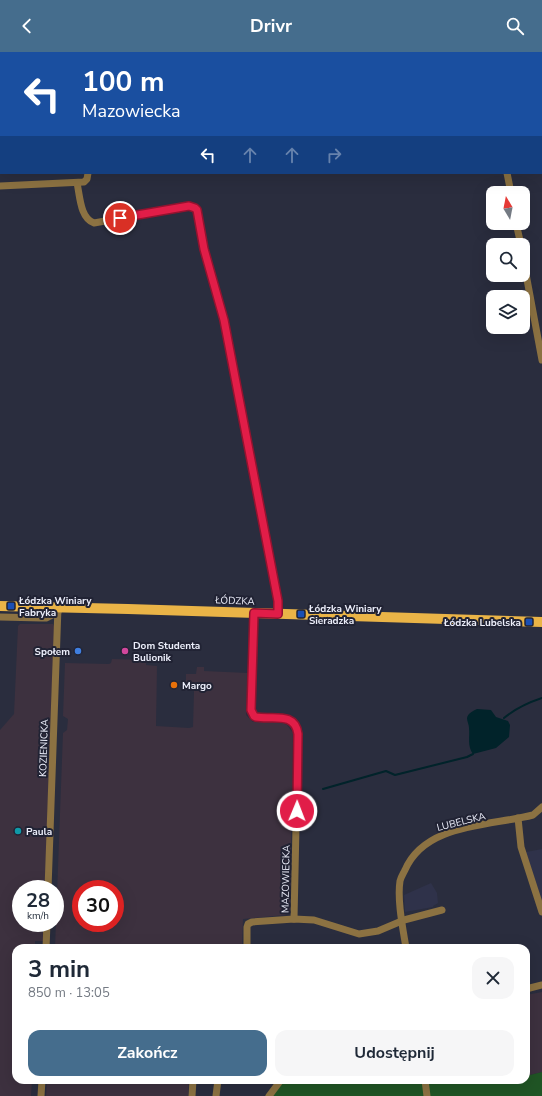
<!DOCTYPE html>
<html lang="pl">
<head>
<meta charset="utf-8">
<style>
  :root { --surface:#fff; --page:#f6f6f7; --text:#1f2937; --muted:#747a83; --accent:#456d8d }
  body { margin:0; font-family:"Nunito Sans",sans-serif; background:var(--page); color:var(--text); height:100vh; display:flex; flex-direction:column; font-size:15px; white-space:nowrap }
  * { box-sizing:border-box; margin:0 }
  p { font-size:13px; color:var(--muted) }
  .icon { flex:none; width:22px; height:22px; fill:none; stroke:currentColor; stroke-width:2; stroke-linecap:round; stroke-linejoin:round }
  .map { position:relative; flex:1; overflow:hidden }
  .side { position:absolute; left:12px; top:892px; width:518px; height:140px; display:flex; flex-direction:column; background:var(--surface); border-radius:12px; box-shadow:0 4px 16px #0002 }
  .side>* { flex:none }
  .hud { position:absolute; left:0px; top:0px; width:542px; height:122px; box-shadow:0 4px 16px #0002; background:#1a4fa0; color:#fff; overflow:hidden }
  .needle { width:26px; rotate:350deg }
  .fabs { position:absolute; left:486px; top:134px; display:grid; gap:8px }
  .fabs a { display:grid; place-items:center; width:44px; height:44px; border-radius:8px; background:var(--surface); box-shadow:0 4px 16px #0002; font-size:20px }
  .speed { position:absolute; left:12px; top:828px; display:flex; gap:8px; font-size:20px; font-weight:700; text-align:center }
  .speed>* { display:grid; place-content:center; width:52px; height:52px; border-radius:50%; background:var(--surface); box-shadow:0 4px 16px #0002; line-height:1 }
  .speed small { font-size:10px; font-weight:400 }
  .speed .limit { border:6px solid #d22; background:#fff; color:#111 }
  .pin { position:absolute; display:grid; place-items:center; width:34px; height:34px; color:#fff; margin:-17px; border:2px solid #fff; border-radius:50%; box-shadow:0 1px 4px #0007 }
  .me { position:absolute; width:44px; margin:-22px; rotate:1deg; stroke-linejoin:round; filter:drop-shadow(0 0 3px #0008) }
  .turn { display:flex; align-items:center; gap:14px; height:84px; padding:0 16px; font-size:18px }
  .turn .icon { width:52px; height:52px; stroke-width:2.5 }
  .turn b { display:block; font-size:28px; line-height:34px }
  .lanes { display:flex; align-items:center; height:38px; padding:0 16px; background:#0003; justify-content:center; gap:20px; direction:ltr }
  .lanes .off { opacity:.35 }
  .round { display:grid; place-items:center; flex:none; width:42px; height:42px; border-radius:12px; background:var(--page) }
  .headline { display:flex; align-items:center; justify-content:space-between; height:68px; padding:0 16px }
  h1 { font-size:24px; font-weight:700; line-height:30px }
  .primary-button { display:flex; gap:8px; margin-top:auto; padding:8px 16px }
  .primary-button a { flex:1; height:46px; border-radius:12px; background:var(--accent); color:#fff; font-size:16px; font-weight:700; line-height:46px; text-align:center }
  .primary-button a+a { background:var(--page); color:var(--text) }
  header { display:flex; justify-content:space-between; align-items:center; height:52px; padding:0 16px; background:var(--accent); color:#fff; font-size:18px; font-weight:700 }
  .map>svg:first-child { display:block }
</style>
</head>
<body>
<header><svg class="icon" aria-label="back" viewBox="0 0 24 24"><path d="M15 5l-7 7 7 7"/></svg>Drivr<svg class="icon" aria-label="search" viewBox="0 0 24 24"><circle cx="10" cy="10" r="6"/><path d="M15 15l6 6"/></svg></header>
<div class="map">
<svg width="542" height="1044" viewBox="0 0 542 1044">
  <rect width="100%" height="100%" fill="#2a2d3e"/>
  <!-- industrial -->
  <g fill="#3d313f" fill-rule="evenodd">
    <polygon points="20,572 53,572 54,574 45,837 21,837 21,871 44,871 43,889 35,889 35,895 43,896 16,896 16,1028 32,1028 31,1044 0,1044 0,678 14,662 18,574"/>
    <path d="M112,607L146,608V613L157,614L156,674L189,676L193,675L194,640L193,634L186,633V622H196L197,615H204V619L248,621L246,663L253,670H283L287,673L293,681L290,860L285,863L243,867L242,896H55L63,681L67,678L68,667L63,664L65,611L109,612L111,611ZM81,837H115V871H81Z"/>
    <polygon points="542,940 542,1020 526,1024 526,943"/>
    <polygon points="47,1028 189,1028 188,1044 46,1044"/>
  </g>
  <!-- built -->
  <g fill="#2f324a">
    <polygon points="542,797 542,850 526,800"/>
    <polygon points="431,831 437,841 438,851 433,854 433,855 405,860 404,843"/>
  </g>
  <!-- green -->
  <polygon fill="#205525" points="542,1020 542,1044 272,1044 285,1028 499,1028 500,1030 508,1028 526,1028 526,1024"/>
  <!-- water -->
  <g fill="#01232a">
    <polygon points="180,0 303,0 303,1 181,1"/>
    <path d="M477,657L491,658L496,665L508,669L510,673L509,685L496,696L473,702C467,694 470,685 469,676C469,673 467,669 467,666C468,661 473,659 477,657Z"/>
  </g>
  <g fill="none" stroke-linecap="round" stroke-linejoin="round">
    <!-- stream -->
    <g stroke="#01232a" stroke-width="2">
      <path d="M504,666C516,656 527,651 542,646"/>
      <polyline points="323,737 386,719 395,723 467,705 473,702"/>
    </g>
    <!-- minor -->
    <g stroke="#8c7242" stroke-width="7">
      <polyline points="36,0 36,1"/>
      <polyline points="484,0 484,1"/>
      <polyline points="541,113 542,113"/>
      <polyline points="507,121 511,141"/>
      <path d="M77,131C80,144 80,166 94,171L189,154L195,156L197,158L204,197L224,268L278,549V562"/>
      <polyline points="0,134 84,130 87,127 88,121"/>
      <polyline points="516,171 521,193"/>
      <polyline points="523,206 542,308"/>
      <path d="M254,561L251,658C252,662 253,664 257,665L285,666C293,669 297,674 298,682L294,867"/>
      <polyline points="0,565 42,566 46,566 58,560"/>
      <polyline points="518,766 521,795 542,860"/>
      <polyline points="48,837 58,555"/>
      <polyline points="46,896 47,871"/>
      <polyline points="247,896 247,875 248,872 252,870 294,867 314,868 359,882 378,879 404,868 442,858"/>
      <path d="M406,896C403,877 397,848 400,829C401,825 403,822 405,818C425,771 490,774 533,763L542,755"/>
      <polyline points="526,937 542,933"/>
      <polyline points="425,1028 427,1044"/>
      <polyline points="41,1044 42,1028"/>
      <polyline points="192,1044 193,1028"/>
      <polyline points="216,1044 218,1028"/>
      <polyline points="269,1044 281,1028"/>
    </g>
    <!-- primary -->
    <polyline stroke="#eab447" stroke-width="10" points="0,554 128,557 542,570"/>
  </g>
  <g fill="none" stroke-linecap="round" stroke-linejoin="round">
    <defs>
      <path id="route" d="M120,166L189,154L195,156L197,158L204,197L224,268L278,549V562L254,561L251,658L254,664L256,665C272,668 295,659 298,682L297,759"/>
    </defs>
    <!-- route casing -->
    <use href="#route" stroke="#92132f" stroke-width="10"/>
    <!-- route -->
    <use href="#route" stroke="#e11d48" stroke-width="7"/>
  </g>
  <!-- markers -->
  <g fill="#1a4fb4" stroke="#212334" stroke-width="1.5">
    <rect x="7" y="550" width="8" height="8" rx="2"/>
    <rect x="297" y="558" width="8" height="8" rx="2"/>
    <rect x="525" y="566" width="8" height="8" rx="2"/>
  </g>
  <circle fill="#3f7fe0" stroke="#212334" stroke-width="1.5" cx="78" cy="599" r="4"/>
  <circle fill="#d1479c" stroke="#212334" stroke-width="1.5" cx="125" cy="599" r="4"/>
  <circle fill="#e8710a" stroke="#212334" stroke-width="1.5" cx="174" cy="633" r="4"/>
  <circle fill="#0f9aa8" stroke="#212334" stroke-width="1.5" cx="18" cy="779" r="4"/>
  <g text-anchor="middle" stroke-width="4" stroke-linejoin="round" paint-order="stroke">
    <!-- poi labels -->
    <g font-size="10" font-weight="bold" fill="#eceefa" stroke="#212334" text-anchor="start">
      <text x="19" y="552">Łódzka Winiary<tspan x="19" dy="12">Fabryka</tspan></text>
      <text x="309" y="560">Łódzka Winiary<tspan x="309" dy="12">Sieradzka</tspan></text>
      <text x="521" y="574" text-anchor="end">Łódzka Lubelska</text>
      <text x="133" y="597">Dom Studenta<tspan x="133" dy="12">Bulionik</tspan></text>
      <text x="70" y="603" text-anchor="end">Społem</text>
      <text x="182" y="637">Margo</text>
      <text x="26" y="783">Paula</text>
    </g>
    <!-- street labels -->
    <g font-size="10" fill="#eceefa" stroke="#212334">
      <text transform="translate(235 548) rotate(2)" y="4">ŁÓDZKA</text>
      <text transform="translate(43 696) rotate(-88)" y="4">KOZIENICKA</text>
      <text transform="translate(461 769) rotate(-14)" y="4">LUBELSKA</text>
      <text transform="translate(285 827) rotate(-89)" y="4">MAZOWIECKA</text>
    </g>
  </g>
</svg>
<div class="fabs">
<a><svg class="needle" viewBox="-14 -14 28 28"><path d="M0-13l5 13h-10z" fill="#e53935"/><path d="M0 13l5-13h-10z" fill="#747a83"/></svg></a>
<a><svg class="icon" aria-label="search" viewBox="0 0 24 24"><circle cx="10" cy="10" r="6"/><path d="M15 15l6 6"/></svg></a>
<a><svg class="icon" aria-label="layers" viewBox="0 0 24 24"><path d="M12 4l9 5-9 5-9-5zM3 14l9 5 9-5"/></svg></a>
</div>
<div class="speed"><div>28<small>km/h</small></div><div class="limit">30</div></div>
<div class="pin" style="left:120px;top:166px;background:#d93025"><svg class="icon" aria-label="arrive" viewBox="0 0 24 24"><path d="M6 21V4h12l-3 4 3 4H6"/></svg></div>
<svg class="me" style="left:297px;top:759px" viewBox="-20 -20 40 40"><circle r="17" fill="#e11d48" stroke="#fff" stroke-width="3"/><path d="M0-11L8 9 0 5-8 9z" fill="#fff"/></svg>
<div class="hud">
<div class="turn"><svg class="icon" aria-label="left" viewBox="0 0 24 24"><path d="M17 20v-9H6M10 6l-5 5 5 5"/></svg><div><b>100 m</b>Mazowiecka</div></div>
<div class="lanes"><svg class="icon" aria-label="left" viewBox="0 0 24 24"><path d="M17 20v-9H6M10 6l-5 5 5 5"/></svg><svg class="icon off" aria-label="ahead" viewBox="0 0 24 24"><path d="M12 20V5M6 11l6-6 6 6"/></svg><svg class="icon off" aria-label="ahead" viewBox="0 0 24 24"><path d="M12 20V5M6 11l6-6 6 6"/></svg><svg class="icon off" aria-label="right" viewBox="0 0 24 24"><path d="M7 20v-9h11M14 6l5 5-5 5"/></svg></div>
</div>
<section class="side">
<div class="headline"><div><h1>3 min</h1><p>850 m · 13:05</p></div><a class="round"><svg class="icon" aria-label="close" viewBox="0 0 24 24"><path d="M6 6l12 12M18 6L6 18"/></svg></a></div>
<div class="primary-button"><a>Zakończ</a><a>Udostępnij</a></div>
</section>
</div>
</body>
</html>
